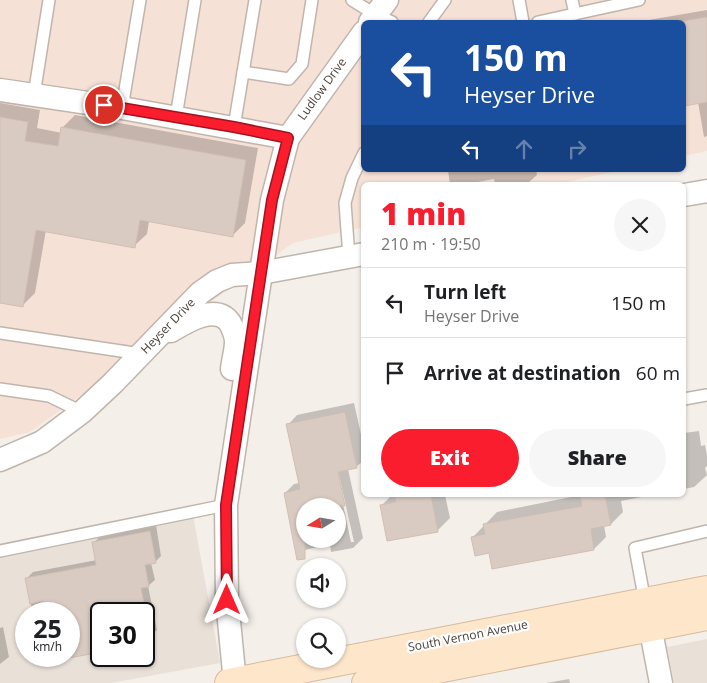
<!DOCTYPE html>
<html lang="en">
<head>
<meta charset="utf-8">
<style>
  :root { --surface:#fff; --page:#f6f6f6; --text:#202124; --muted:#757577; --line:#e0e0e0; --accent:#f91d2e }
  body { margin:0; font-family:"Open Sans",sans-serif; background:var(--page); color:var(--text); height:100vh; display:flex; flex-direction:column; font-size:19px; white-space:nowrap }
  * { box-sizing:border-box; margin:0 }
  p { font-size:16px; color:var(--muted) }
  .icon { flex:none; width:28px; height:28px; fill:none; stroke:currentColor; stroke-width:2; stroke-linecap:round; stroke-linejoin:round }
  .map { position:relative; flex:1; overflow:hidden }
  .drawer { position:absolute; left:361px; top:182px; width:325px; height:315px; display:flex; flex-direction:column; background:var(--surface); border-radius:8px; box-shadow:0 1px 4px #0004 }
  .drawer>* { flex:none }
  .guide { position:absolute; left:361px; top:20px; width:325px; height:152px; border-radius:8px; box-shadow:0 1px 4px #0004; background:#1a4fa0; color:#fff; overflow:hidden }
  .needle { width:32px; rotate:259deg }
  .tools { position:absolute; left:296px; top:498px; display:grid; gap:10px }
  .tools a { display:grid; place-items:center; width:50px; height:50px; border-radius:50%; background:var(--surface); box-shadow:0 1px 4px #0004; font-size:25px }
  .speed { position:absolute; left:15px; top:602px; display:flex; gap:10px; font-size:25px; font-weight:700; text-align:center }
  .speed>* { display:grid; place-content:center; width:65px; height:65px; border-radius:50%; background:var(--surface); box-shadow:0 1px 4px #0004; line-height:1 }
  .speed small { font-size:12px; font-weight:400 }
  .speed .limit { border:2px solid #111; border-radius:8px; background:#fff; color:#111 }
  .pin { position:absolute; display:grid; place-items:center; width:42px; height:42px; color:#fff; margin:-21px; border:2px solid #fff; border-radius:50%; box-shadow:0 1px 5px #0007 }
  .me { position:absolute; width:55px; margin:-28px; rotate:0deg; stroke-linejoin:round; filter:drop-shadow(0 0 4px #0008) }
  .turn { display:flex; align-items:center; gap:18px; height:105px; padding:0 20px; font-size:22px }
  .turn .icon { width:65px; height:65px; stroke-width:2.5 }
  .turn b { display:block; font-size:35px; line-height:42px }
  .lanes { display:flex; align-items:center; height:48px; padding:0 20px; background:#0003; justify-content:center; gap:25px; direction:ltr }
  .lanes .off { opacity:.35 }
  .round { display:grid; place-items:center; flex:none; width:52px; height:52px; border-radius:26px; background:var(--page) }
  .head { display:flex; align-items:center; justify-content:space-between; height:85px; padding:0 20px }
  h1 { font-size:30px; font-weight:800; line-height:38px; color:var(--accent) }
  .action { display:flex; gap:10px; margin-top:auto; padding:10px 20px }
  .action a { flex:1; height:58px; border-radius:30px; background:var(--accent); color:#fff; font-size:20px; font-weight:800; line-height:58px; text-align:center }
  .action a+a { background:var(--page); color:var(--text) }
  ul { padding:0; list-style:none }
  li { display:flex; align-items:center; gap:15px; height:70px; padding:0 20px; border-top:1px solid var(--line) }
  li div { flex:1 }
  li b { display:block; font-size:19px }
  li em { font-style:normal }
  .map>svg:first-child { display:block }
</style>
</head>
<body>
<div class="map">
<svg width="707" height="683" viewBox="0 0 707 683">
  <rect width="100%" height="100%" fill="#f5efea"/>
  <!-- residential -->
  <g fill="#e9e0d8" fill-rule="evenodd">
    <path d="M193,515L220,663L111,683H0V551ZM26,614H69V656H26ZM101,614H144V656H101Z"/>
    <polygon points="707,639 707,683 674,683 667,647"/>
  </g>
  <!-- commercial -->
  <polygon fill="#f6e1d6" points="0,0 707,0 707,151 684,156 684,22 364,22 364,170 621,170 553,185 364,185 364,227 293,243 30,432 0,439"/>
  <!-- shadow -->
  <g fill="#0003" fill-rule="evenodd">
    <polygon points="707,10 707,136 704,137 698,102 684,105 684,22 637,22"/>
    <polygon points="0,103 40,110 37,128 62,133 62,128 75,115 258,148 245,223 232,236 149,221 147,234 134,246 46,230 35,293 22,306 0,302"/>
    <polygon points="448,170 536,170 537,175 527,184 523,185 495,185 494,179 462,185 450,185"/>
    <path d="M354,403L364,448V460L356,467L348,469L363,538L353,548L331,552L330,544L297,552L285,493L294,484L299,483L288,425L297,415ZM337,466L354,542H351L335,467ZM305,506H338V539H305Z"/>
    <polygon points="699,431 701,446 705,445 707,456 707,466 705,468 707,475 694,487 684,489 684,433"/>
    <polygon points="392,495 445,495 450,518 437,531 382,505"/>
    <polygon points="581,495 652,495 621,501 623,512 611,524 604,525 606,537 594,549 490,551 473,537 497,512"/>
    <polygon points="156,525 161,556 155,562 151,563 155,580 148,586 157,630 150,636 144,637 144,614 101,614 101,651 60,658 59,656 69,656 69,614 33,614 26,579 33,572 97,560 94,543 100,536"/>
    <polygon points="3,627 9,657 0,664 0,628"/>
    <polygon points="41,656 58,656 42,659"/>
    <polygon points="569,679 570,683 546,683"/>
  </g>
  <!-- building -->
  <g fill="#dacbc2" stroke="#d1beb2">
    <polygon points="707,17 707,102 684,106 684,21"/>
    <polygon points="0,117 28,122 25,141 58,146 61,127 246,160 233,237 140,220 135,248 36,230 23,307 0,303"/>
    <polygon points="345,412 357,468 338,472 345,506 305,506 305,559 297,560 284,493 300,489 286,424"/>
    <polygon points="394,495 431,495 438,532 387,541 380,505 396,502"/>
    <polygon points="580,495 605,495 611,525 591,529 594,550 492,569 489,553 475,556 471,537 485,534 483,524 582,506"/>
    <polygon points="150,531 156,563 145,565 149,587 141,588 146,614 98,614 101,633 101,652 69,658 69,614 45,614 43,601 30,604 25,578 96,565 92,542"/>
  </g>
  <g fill="none" stroke-linecap="round" stroke-linejoin="round">
    <defs>
      <g id="lane">
        <polyline points="352,0 376,15 392,22"/>
        <polyline points="519,0 523,22"/>
        <polyline points="572,0 575,14"/>
        <polyline points="429,22 445,0"/>
        <polyline points="538,22 639,0"/>
        <polyline points="243,72 289,79 302,64 312,0"/>
        <polyline points="34,95 49,0"/>
        <polyline points="122,108 140,0"/>
        <polyline points="176,117 195,0"/>
        <polyline points="234,127 255,0"/>
        <polyline points="349,257 345,203 352,178 364,153"/>
        <polyline points="0,333 141,354"/>
        <polyline points="0,389 49,396 82,412"/>
        <polyline points="684,399 707,395"/>
        <polyline points="0,551 226,505"/>
        <polyline points="645,602 635,548 707,531"/>
      </g>
      <g id="street">
        <polyline points="370,22 387,0"/>
        <polyline points="0,90 122,108 288,138"/>
        <polyline points="684,195 707,191"/>
        <path d="M171,331C186,322 216,303 230,323C233,329 236,335 236,342C236,350 233,360 232,369"/>
        <polyline points="0,460 42,442 82,412 113,383 200,293 217,281 232,275 261,273 364,254"/>
        <polyline points="647,610 661,683"/>
        <polyline points="235,683 227,600 226,505 272,200 288,138 364,32"/>
      </g>
      <g id="secondary">
        <polyline points="229,683 707,590"/>
        <polyline points="366,683 707,616"/>
      </g>
    </defs>
    <!-- lane casing -->
    <use href="#lane" stroke="#c0b5ac" stroke-width="14"/>
    <!-- street casing -->
    <use href="#street" stroke="#c0b5ac" stroke-width="25"/>
    <!-- secondary casing -->
    <use href="#secondary" stroke="#d7ba9c" stroke-width="30"/>
    <!-- lane -->
    <use href="#lane" stroke="#fff" stroke-width="11"/>
    <!-- street -->
    <use href="#street" stroke="#fff" stroke-width="22"/>
    <!-- secondary -->
    <use href="#secondary" stroke="#fee6ca" stroke-width="28"/>
  </g>
  <g fill="none" stroke-linecap="round" stroke-linejoin="round">
    <defs>
      <polyline id="route" points="104,105 234,127 288,138 272,200 226,505 227,600"/>
    </defs>
    <!-- route casing -->
    <use href="#route" stroke="#a2131e" stroke-width="12"/>
    <!-- route -->
    <use href="#route" stroke="#f91d2e" stroke-width="9"/>
  </g>
  <g text-anchor="middle" stroke-width="4.5" stroke-linejoin="round" paint-order="stroke">
    <!-- street labels -->
    <g font-size="12" fill="#493e38" stroke="#fff">
      <text transform="translate(322 89) rotate(-54)" y="4">Ludlow Drive</text>
      <text transform="translate(168 326) rotate(-46)" y="4">Heyser Drive</text>
      <text transform="translate(468 636) rotate(-11)" y="4">South Vernon Avenue</text>
    </g>
  </g>
</svg>
<div class="tools">
<a><svg class="needle" viewBox="-14 -14 28 28"><path d="M0-13l5 13h-10z" fill="#e53935"/><path d="M0 13l5-13h-10z" fill="#757577"/></svg></a>
<a><svg class="icon" aria-label="sound" viewBox="0 0 24 24"><path d="M4 9h4l5-4v14l-5-4H4zM17 9q2 3 0 6"/></svg></a>
<a><svg class="icon" aria-label="search" viewBox="0 0 24 24"><circle cx="10" cy="10" r="6"/><path d="M15 15l6 6"/></svg></a>
</div>
<div class="speed"><div>25<small>km/h</small></div><div class="limit">30</div></div>
<div class="pin" style="left:104px;top:105px;background:#d93025"><svg class="icon" aria-label="arrive" viewBox="0 0 24 24"><path d="M6 21V4h12l-3 4 3 4H6"/></svg></div>
<svg class="me" style="left:227px;top:600px" viewBox="-20 -20 40 40"><path d="M0-17L14 15 0 8-14 15z" fill="#f91d2e" stroke="#fff" stroke-width="4"/></svg>
<div class="guide">
<div class="turn"><svg class="icon" aria-label="left" viewBox="0 0 24 24"><path d="M17 20v-9H6M10 6l-5 5 5 5"/></svg><div><b>150 m</b>Heyser Drive</div></div>
<div class="lanes"><svg class="icon" aria-label="left" viewBox="0 0 24 24"><path d="M17 20v-9H6M10 6l-5 5 5 5"/></svg><svg class="icon off" aria-label="ahead" viewBox="0 0 24 24"><path d="M12 20V5M6 11l6-6 6 6"/></svg><svg class="icon off" aria-label="right" viewBox="0 0 24 24"><path d="M7 20v-9h11M14 6l5 5-5 5"/></svg></div>
</div>
<section class="drawer">
<div class="head"><div><h1>1 min</h1><p>210 m · 19:50</p></div><a class="round"><svg class="icon" aria-label="close" viewBox="0 0 24 24"><path d="M6 6l12 12M18 6L6 18"/></svg></a></div>
<ul>
<li><svg class="icon" aria-label="left" viewBox="0 0 24 24"><path d="M17 20v-9H6M10 6l-5 5 5 5"/></svg><div><b>Turn left</b><p>Heyser Drive</p></div><em>150 m</em></li>
<li><svg class="icon" aria-label="arrive" viewBox="0 0 24 24"><path d="M6 21V4h12l-3 4 3 4H6"/></svg><div><b>Arrive at destination</b></div><em>60 m</em></li>
</ul>
<div class="action"><a>Exit</a><a>Share</a></div>
</section>
</div>
</body>
</html>
